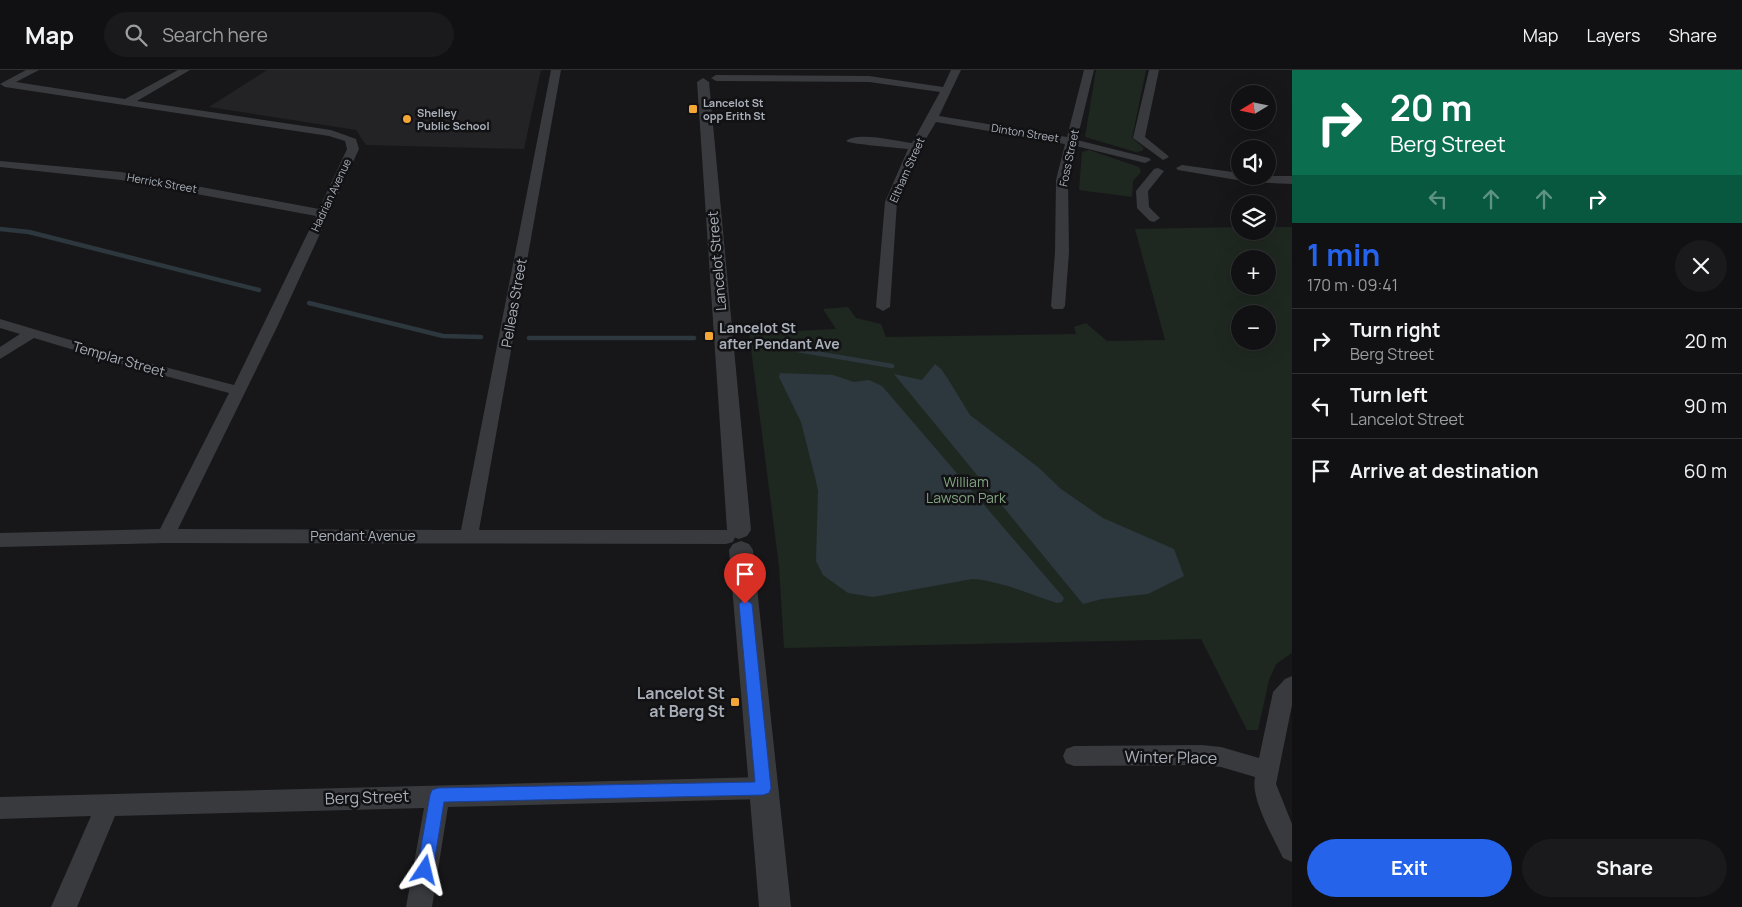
<!DOCTYPE html>
<html lang="en">
<head>
<meta charset="utf-8">
<style>
  :root { --surface:#111113; --page:#1a1a1c; --text:#f1f3f6; --muted:#9c9da0; --line:#303133; --accent:#2563eb }
  body { margin:0; font-family:Manrope,sans-serif; background:var(--page); color:var(--text); height:100vh; display:flex; flex-direction:column; font-size:19px; white-space:nowrap }
  * { box-sizing:border-box; margin:0 }
  p { font-size:16px; color:var(--muted) }
  .icon { flex:none; width:28px; height:28px; fill:none; stroke:currentColor; stroke-width:2; stroke-linecap:round; stroke-linejoin:round }
  .map { position:relative; flex:1; overflow:hidden }
  .panel { display:flex; flex-direction:column; background:var(--surface); width:450px }
  .panel>* { flex:none }
  .banner { background:#0b6e4f; color:#fff; overflow:hidden }
  .needle { width:32px; rotate:260deg }
  .buttons { position:absolute; left:1231px; top:15px; display:grid; gap:10px }
  .buttons a { display:grid; place-items:center; width:45px; height:45px; border-radius:50%; background:var(--surface); box-shadow:0 5px 20px #0002,0 0 0 1px var(--line); font-size:25px }
  .pin { position:absolute; display:grid; place-items:center; width:42px; height:42px; color:#fff; margin:-51px -21px; border-radius:50% 50% 50% 0; rotate:-45deg; box-shadow:0 0 5px #0007 }
  .pin .icon { rotate:45deg }
  .me { position:absolute; width:55px; margin:-28px; rotate:10deg; stroke-linejoin:round; filter:drop-shadow(0 0 4px #0008) }
  .turn { display:flex; align-items:center; gap:18px; height:105px; padding:0 15px; font-size:22px }
  .turn .icon { width:65px; height:65px; stroke-width:2.5 }
  .turn b { display:block; font-size:35px; line-height:42px }
  .lanes { display:flex; align-items:center; height:48px; padding:0 15px; background:#0003; justify-content:center; gap:25px; direction:ltr }
  .lanes .off { opacity:.35 }
  .round { display:grid; place-items:center; flex:none; width:52px; height:52px; border-radius:26px; background:var(--page) }
  .head { display:flex; align-items:center; justify-content:space-between; height:85px; padding:0 15px }
  h1 { font-size:30px; font-weight:700; line-height:38px; color:var(--accent) }
  .cta { display:flex; gap:10px; margin-top:auto; padding:10px 15px }
  .cta a { flex:1; height:58px; border-radius:30px; background:var(--accent); color:#fff; font-size:20px; font-weight:700; line-height:58px; text-align:center }
  .cta a+a { background:var(--page); color:var(--text) }
  ul { padding:0; list-style:none }
  li { display:flex; align-items:center; gap:15px; height:65px; padding:0 15px; border-top:1px solid var(--line) }
  li div { flex:1 }
  li b { display:block; font-size:19px }
  li em { font-style:normal }
  header { display:flex; align-items:center; gap:30px; box-sizing:border-box; height:70px; padding:0 25px; background:var(--surface); border-bottom:1px solid var(--line) }
  header strong { font-size:24px }
  nav { display:flex; gap:28px; margin-inline-start:auto; font-size:18px }
  .search { width:350px; height:45px; background:var(--page); display:flex; align-items:center; gap:12px; box-sizing:border-box; padding:0 18px; border-radius:28px; color:var(--muted); font-size:19px }
  main { display:flex; flex:1; min-height:0 }
  .map>svg:first-child { display:block }
</style>
</head>
<body>
<header>
<strong>Map</strong>
<div class="search"><svg class="icon" aria-label="search" viewBox="0 0 24 24"><circle cx="10" cy="10" r="6"/><path d="M15 15l6 6"/></svg>Search here</div>
<nav><a>Map</a><a>Layers</a><a>Share</a></nav>
</header>
<main>
<div class="map">
<svg width="1292" height="837" viewBox="0 0 1292 837">
  <rect width="100%" height="100%" fill="#171719"/>
  <!-- built -->
  <polygon fill="#232326" points="267,0 541,0 524,79 366,75 356,60 209,37"/>
  <!-- green -->
  <g fill="#1f2820" fill-rule="evenodd">
    <polygon points="1096,0 1146,0 1132,68 1144,78 1142,81 1136,82 1085,67"/>
    <polygon points="1089,80 1139,97 1141,102 1133,111 1132,127 1079,120 1082,82"/>
    <path d="M1240,157V161H1268V157H1292V583L1276,594L1269,610L1258,660H1247L1201,569L784,578L779,496L749,263L836,259L823,239L848,237L856,248L881,254L886,267L1076,264L1074,257L1086,253L1107,271L1165,270L1135,159ZM1240,189H1268V216H1240ZM1240,244H1268V271H1240Z"/>
  </g>
  <!-- water -->
  <g fill="#2d373e">
    <polygon points="935,294 941,299 948,309 970,345 1039,398 1061,419 1103,448 1174,479 1184,506 1148,524 1102,529 1083,534 894,304 922,310"/>
    <path d="M780,303L833,305L854,312L869,310L882,316L1064,528L1062,532L1057,533C1028,524 1002,511 972,509L873,527L848,523L823,505L816,491L818,421L816,411L801,352L779,307Z"/>
  </g>
  <g fill="none" stroke-linecap="round" stroke-linejoin="round">
    <!-- stream -->
    <g stroke="#2d373e" stroke-width="4.5">
      <polyline points="0,159 29,162 259,220"/>
      <polyline points="309,233 443,266 481,267"/>
      <polyline points="529,268 694,268"/>
      <polyline points="756,273 892,296"/>
    </g>
    <!-- minor -->
    <g fill="#383a3e" fill-rule="evenodd">
      <polygon points="26,0 39,0 16,12 125,29 178,0 190,0 137,31 331,60 356,69 359,79 278,255 178,459 461,460 551,0 561,0 479,460 726,460 733,462 735,467 733,472 726,474 166,473 0,477 0,463 160,459 229,323 124,295 34,268 0,289 0,277 20,264 0,258 0,249 134,289 234,315 316,146 121,110 0,97 0,91 121,102 319,139 347,79 345,71 329,66 5,17 0,14"/>
      <path d="M951,0H961L939,46L1067,67L1084,0H1094L1077,70L1149,88L1151,90L1145,93L1076,76L1068,110L1069,182L1065,236L1063,239H1053L1051,236L1055,182L1056,110L1065,74L936,52L921,77L897,132L890,237L883,241L876,237L885,132L908,79C899,78 849,74 846,71C857,61 897,71 912,73L940,22L869,12L716,11L711,8L716,5L869,6L943,17Z"/>
      <polygon points="1149,0 1159,0 1145,67 1167,85 1169,87 1163,90 1133,68"/>
      <polygon points="1182,95 1240,103 1240,106 1292,106 1292,114 1249,112 1178,100 1176,98"/>
      <polygon points="1158,98 1164,101 1148,121 1149,137 1160,148 1154,152 1150,151 1137,138 1136,121 1154,99"/>
      <path d="M1292,606V635L1276,714L1292,754V792L1283,788C1274,768 1250,729 1255,707L1221,697L1202,695L1074,696L1066,693L1063,686L1066,679L1074,676L1202,675L1221,677L1259,688L1273,622L1285,609Z"/>
      <polygon points="763,707 771,711 775,718 771,725 763,729 448,737 432,837 406,837 424,738 115,746 77,837 51,837 91,746 0,749 0,727"/>
    </g>
    <!-- tertiary -->
    <g fill="#383a3e" fill-rule="evenodd">
      <polygon points="703,8 709,12 751,460 747,466 739,469 731,466 727,460 697,12"/>
      <polygon points="741,471 749,474 753,480 791,837 759,837 729,480 733,474"/>
    </g>
  </g>
  <!-- route -->
  <polygon fill="#2563eb" stroke="#184099" points="745,529 752,534 771,718 769,723 763,725 444,732 433,800 431,805 425,807 419,805 417,800 430,725 432,720 438,718 755,712 739,534"/>
  <!-- markers -->
  <g fill="#f3a635" stroke="#121214" stroke-width="2">
    <rect x="688" y="34" width="10" height="10" rx="2.5"/>
    <circle cx="407" cy="49" r="5"/>
    <rect x="704" y="261" width="10" height="10" rx="2.5"/>
    <rect x="730" y="627" width="10" height="10" rx="2.5"/>
  </g>
  <g text-anchor="middle" stroke-width="5" stroke-linejoin="round" paint-order="stroke">
    <!-- far-poi labels -->
    <g font-size="11" font-weight="bold" fill="#a9afb9" stroke="#121214" text-anchor="start">
      <text x="703" y="37">Lancelot St<tspan x="703" dy="13">opp Erith St</tspan></text>
      <text x="417" y="47">Shelley<tspan x="417" dy="13">Public School</tspan></text>
    </g>
    <!-- far-street labels -->
    <g font-size="11" fill="#a9afb9" stroke="#121214">
      <text transform="translate(1025 63) rotate(9)" y="4">Dinton Street</text>
      <text transform="translate(1069 88) rotate(-78)" y="4">Foss Street</text>
      <text transform="translate(907 100) rotate(-66)" y="4">Eltham Street</text>
      <text transform="translate(162 113) rotate(10)" y="4">Herrick Street</text>
      <text transform="translate(331 125) rotate(-65)" y="4">Hadrian Avenue</text>
    </g>
    <!-- street labels -->
    <g font-size="14" fill="#a9afb9" stroke="#121214">
      <text transform="translate(717 191) rotate(-95)" y="5">Lancelot Street</text>
      <text transform="translate(514 233) rotate(-80)" y="5">Pelleas Street</text>
      <text transform="translate(119 289) rotate(16)" y="5">Templar Street</text>
      <text x="363" y="471">Pendant Avenue</text>
    </g>
    <!-- poi labels -->
    <g font-size="14" font-weight="bold" fill="#a9afb9" stroke="#121214" text-anchor="start">
      <text x="719" y="263">Lancelot St<tspan x="719" dy="16">after Pendant Ave</tspan></text>
    </g>
    <!-- park labels -->
    <g font-size="14" fill="#81a480" stroke="#121214">
      <text x="966" y="417">William<tspan x="966" dy="16">Lawson Park</tspan></text>
    </g>
    <!-- near-poi labels -->
    <g font-size="16" font-weight="bold" fill="#a9afb9" stroke="#121214" text-anchor="end">
      <text x="725" y="629">Lancelot St<tspan x="725" dy="18">at Berg St</tspan></text>
    </g>
    <!-- near-street labels -->
    <g font-size="16" fill="#a9afb9" stroke="#121214">
      <text transform="translate(1171 687) rotate(1)" y="6">Winter Place</text>
      <text transform="translate(367 727) rotate(-2)" y="6">Berg Street</text>
    </g>
  </g>
</svg>
<div class="buttons">
<a><svg class="needle" viewBox="-14 -14 28 28"><path d="M0-13l5 13h-10z" fill="#e53935"/><path d="M0 13l5-13h-10z" fill="#9c9da0"/></svg></a>
<a><svg class="icon" aria-label="sound" viewBox="0 0 24 24"><path d="M4 9h4l5-4v14l-5-4H4zM17 9q2 3 0 6"/></svg></a>
<a><svg class="icon" aria-label="layers" viewBox="0 0 24 24"><path d="M12 4l9 5-9 5-9-5zM3 14l9 5 9-5"/></svg></a>
<a>+</a>
<a>−</a>
</div>
<div class="pin" style="left:745px;top:534px;background:#d93025"><svg class="icon" aria-label="arrive" viewBox="0 0 24 24"><path d="M6 21V4h12l-3 4 3 4H6"/></svg></div>
<svg class="me" style="left:425px;top:800px" viewBox="-20 -20 40 40"><path d="M0-17L14 15 0 8-14 15z" fill="#2563eb" stroke="#fff" stroke-width="4"/></svg>
</div>
<section class="panel">
<div class="banner">
<div class="turn"><svg class="icon" aria-label="right" viewBox="0 0 24 24"><path d="M7 20v-9h11M14 6l5 5-5 5"/></svg><div><b>20 m</b>Berg Street</div></div>
<div class="lanes"><svg class="icon off" aria-label="left" viewBox="0 0 24 24"><path d="M17 20v-9H6M10 6l-5 5 5 5"/></svg><svg class="icon off" aria-label="ahead" viewBox="0 0 24 24"><path d="M12 20V5M6 11l6-6 6 6"/></svg><svg class="icon off" aria-label="ahead" viewBox="0 0 24 24"><path d="M12 20V5M6 11l6-6 6 6"/></svg><svg class="icon" aria-label="right" viewBox="0 0 24 24"><path d="M7 20v-9h11M14 6l5 5-5 5"/></svg></div>
</div>
<div class="head"><div><h1>1 min</h1><p>170 m · 09:41</p></div><a class="round"><svg class="icon" aria-label="close" viewBox="0 0 24 24"><path d="M6 6l12 12M18 6L6 18"/></svg></a></div>
<ul>
<li><svg class="icon" aria-label="right" viewBox="0 0 24 24"><path d="M7 20v-9h11M14 6l5 5-5 5"/></svg><div><b>Turn right</b><p>Berg Street</p></div><em>20 m</em></li>
<li><svg class="icon" aria-label="left" viewBox="0 0 24 24"><path d="M17 20v-9H6M10 6l-5 5 5 5"/></svg><div><b>Turn left</b><p>Lancelot Street</p></div><em>90 m</em></li>
<li><svg class="icon" aria-label="arrive" viewBox="0 0 24 24"><path d="M6 21V4h12l-3 4 3 4H6"/></svg><div><b>Arrive at destination</b></div><em>60 m</em></li>
</ul>
<div class="cta"><a>Exit</a><a>Share</a></div>
</section>
</main>
</body>
</html>
